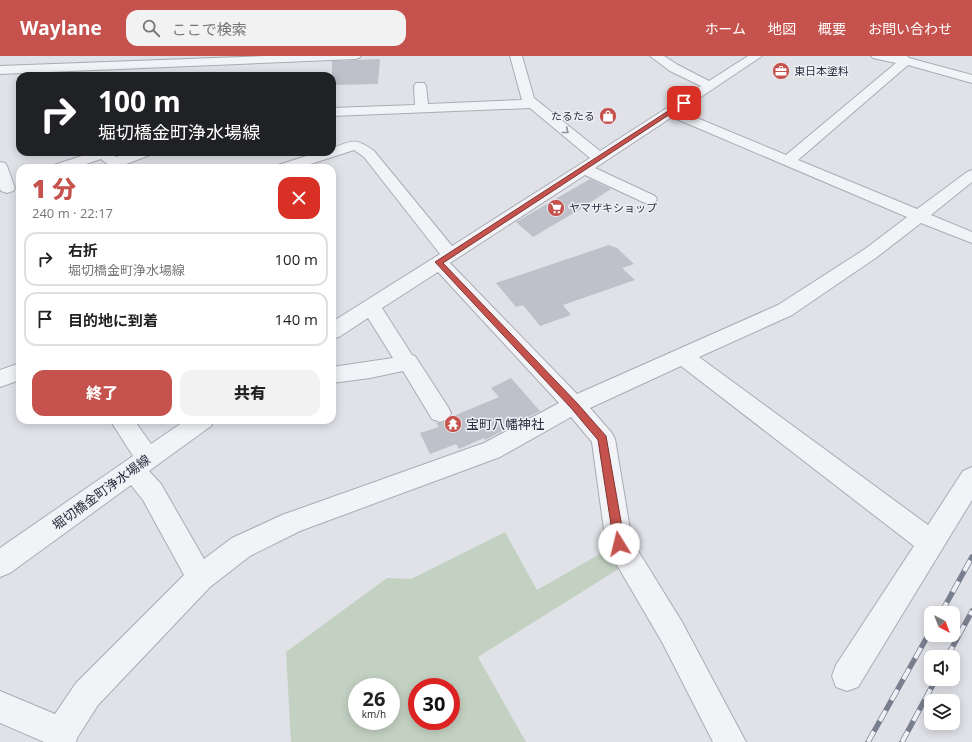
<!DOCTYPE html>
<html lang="ja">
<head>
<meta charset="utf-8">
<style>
  :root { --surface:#fff; --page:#f2f2f2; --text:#222; --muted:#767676; --line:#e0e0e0; --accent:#c5524d }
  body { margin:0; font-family:"Open Sans","Noto Sans JP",sans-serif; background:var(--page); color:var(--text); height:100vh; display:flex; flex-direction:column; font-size:15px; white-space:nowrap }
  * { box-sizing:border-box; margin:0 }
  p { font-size:13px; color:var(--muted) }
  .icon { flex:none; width:22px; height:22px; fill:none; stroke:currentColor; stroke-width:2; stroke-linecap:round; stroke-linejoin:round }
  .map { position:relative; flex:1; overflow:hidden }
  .drawer { position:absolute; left:16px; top:108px; width:320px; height:260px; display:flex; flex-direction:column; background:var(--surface); border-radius:12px; box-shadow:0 2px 10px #0003 }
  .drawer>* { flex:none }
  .banner { position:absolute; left:16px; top:16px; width:320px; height:84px; border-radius:12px; box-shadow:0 2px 10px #0003; background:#202124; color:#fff; overflow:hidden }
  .needle { width:26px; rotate:138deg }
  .buttons { position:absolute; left:924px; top:550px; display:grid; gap:8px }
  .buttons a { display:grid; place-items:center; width:36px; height:36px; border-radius:8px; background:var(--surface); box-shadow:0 2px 10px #0003; font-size:20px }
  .speed { position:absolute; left:348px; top:622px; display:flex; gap:8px; font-size:20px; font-weight:700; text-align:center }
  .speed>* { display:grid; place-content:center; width:52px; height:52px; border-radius:50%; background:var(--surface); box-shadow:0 2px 10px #0003; line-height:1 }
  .speed small { font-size:10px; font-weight:400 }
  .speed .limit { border:6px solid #d22; background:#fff; color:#111 }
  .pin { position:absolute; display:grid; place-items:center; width:34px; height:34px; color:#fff; margin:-17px; border-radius:8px; box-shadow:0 2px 6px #0006 }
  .me { position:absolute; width:44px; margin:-22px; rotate:351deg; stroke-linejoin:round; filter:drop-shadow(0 0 3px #0008) }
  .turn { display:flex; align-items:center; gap:14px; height:84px; padding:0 16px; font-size:18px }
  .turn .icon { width:52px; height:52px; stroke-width:2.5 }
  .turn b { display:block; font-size:28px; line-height:34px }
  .round { display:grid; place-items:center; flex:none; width:42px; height:42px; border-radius:12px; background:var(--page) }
  .head { display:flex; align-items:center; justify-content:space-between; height:68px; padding:0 16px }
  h1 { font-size:24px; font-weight:800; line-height:30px; color:var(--accent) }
  .primary-button { display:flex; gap:8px; margin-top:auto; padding:8px 16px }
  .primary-button a { flex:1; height:46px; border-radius:12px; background:var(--accent); color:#fff; font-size:16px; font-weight:800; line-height:46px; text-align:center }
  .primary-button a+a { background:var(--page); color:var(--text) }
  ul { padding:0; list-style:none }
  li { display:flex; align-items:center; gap:12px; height:54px; margin:0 8px 6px; padding:0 8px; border:2px solid var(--line); border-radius:12px }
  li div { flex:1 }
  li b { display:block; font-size:15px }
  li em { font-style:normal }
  header { display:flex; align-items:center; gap:24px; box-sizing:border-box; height:56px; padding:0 20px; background:var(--accent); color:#fff }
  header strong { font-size:19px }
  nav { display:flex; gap:22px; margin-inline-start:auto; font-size:14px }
  .search { width:280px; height:36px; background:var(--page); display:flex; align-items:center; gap:10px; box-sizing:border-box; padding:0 14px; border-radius:12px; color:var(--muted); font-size:15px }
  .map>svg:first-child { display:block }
</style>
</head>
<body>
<header>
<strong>Waylane</strong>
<div class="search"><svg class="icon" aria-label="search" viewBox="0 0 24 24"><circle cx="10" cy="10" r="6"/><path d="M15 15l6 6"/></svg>ここで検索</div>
<nav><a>ホーム</a><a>地図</a><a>概要</a><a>お問い合わせ</a></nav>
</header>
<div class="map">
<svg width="972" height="686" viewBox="0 0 972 686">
  <rect width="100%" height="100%" fill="#e0e2e8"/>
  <!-- green -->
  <path fill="#c3d1c2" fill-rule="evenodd" d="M505,476L537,534L610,492L620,512L478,601L526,686H291L286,596L387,522L411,523ZM357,631H391V665H357ZM417,631H451V665H417Z"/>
  <!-- building -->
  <g fill="#bec0ca">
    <polygon points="380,3 378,28 332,29 332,5"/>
    <polygon points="590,123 611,133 577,155 533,181 516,166"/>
    <polygon points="609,189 617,192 634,208 622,212 635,224 563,249 571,259 540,270 523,249 516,251 496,227"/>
    <polygon points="511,322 540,355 485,384 484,382 459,393 456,388 430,398 420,377 439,371 436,367 441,367 449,364 451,361 499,341 491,332"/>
  </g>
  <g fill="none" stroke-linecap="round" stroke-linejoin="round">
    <defs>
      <g id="minor">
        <polygon points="266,0 361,0 359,2 355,3 0,18 0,10"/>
        <path d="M510,0H522L534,42L600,95L701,30L670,15L650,0H664L678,9L709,25L748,0H762L680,55L786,99L896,7L873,2L871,0H907L909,2L972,19V27L908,9L798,104L917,153L967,116L972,114V126L931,159L972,176V187L921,167L877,201L792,259L699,301L928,469L963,415L972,411V444L858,631L847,635L836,631L832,620L836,609L914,490L681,310L590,352L611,376L615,383L632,485L682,566L746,686H713L662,586L610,497L606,488L592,386L571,361L500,401L300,475L250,500L210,531L98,649L77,682L76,686H44L0,667V635L55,658L76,627L184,519L143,444L131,429L10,517L0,521V492L133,400L110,364H134L151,388L186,364H214L211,370L149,415L161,428L204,503L232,482L282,459L484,387L559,347L438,216L382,252L412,299L415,300L448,351L451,357L448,363L440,366L432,363L403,315L370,322L332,327V311L393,302L368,262L339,281L332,283V266L440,198L364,101L354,94L298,112H276L278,109L319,96H332V92C354,85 354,81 374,95L452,190L590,102L530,52L332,60V52L415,49L414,30L416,27H424L426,30L428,48L522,44ZM672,61L907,161L865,193L778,249L577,338L450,207L585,119L643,146L649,148L655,146L657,143L655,140L595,112Z"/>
        <polygon points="94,96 110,96 116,101 131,96 152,96 150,99 126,108 129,112 112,112 101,103 74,112 52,112 54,109"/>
        <polygon points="0,106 5,107 7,110 15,132 13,135 7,137 1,135 0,133"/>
        <polygon points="20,307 20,324 0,331 0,314"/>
      </g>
    </defs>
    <!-- minor casing -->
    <use href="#minor" stroke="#a9acb5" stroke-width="2"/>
    <!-- minor -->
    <use href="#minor" fill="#f2f3f7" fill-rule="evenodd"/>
    <defs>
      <g id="rail">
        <polyline points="941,557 972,501"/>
        <polyline points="947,601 972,555"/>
        <polyline points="868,686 931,574"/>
        <polyline points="902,686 936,623"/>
      </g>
    </defs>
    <!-- rail casing -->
    <use href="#rail" stroke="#7a7f90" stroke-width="5.5"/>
    <!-- rail -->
    <use href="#rail" stroke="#eff1f6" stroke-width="4" stroke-dasharray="12" stroke-linecap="butt"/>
  </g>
  <!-- one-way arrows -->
  <defs><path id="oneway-chevron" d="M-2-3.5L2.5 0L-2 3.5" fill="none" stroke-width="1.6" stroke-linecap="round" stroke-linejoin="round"/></defs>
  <use stroke="#8e909a" href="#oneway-chevron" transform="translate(566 75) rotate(39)"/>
  <!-- route -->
  <polygon fill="#c5524d" stroke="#803532" points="682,46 687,47 443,207 577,347 606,380 625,488 623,492 619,493 615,492 614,488 598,384 571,352 435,206"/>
  <!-- icons -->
  <defs>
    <symbol id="office-disc" viewBox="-11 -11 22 22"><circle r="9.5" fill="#c5524d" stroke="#eff1f6"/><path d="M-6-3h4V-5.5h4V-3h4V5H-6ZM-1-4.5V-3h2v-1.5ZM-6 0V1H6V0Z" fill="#fff"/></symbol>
    <symbol id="shop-disc" viewBox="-11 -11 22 22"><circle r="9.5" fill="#c5524d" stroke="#eff1f6"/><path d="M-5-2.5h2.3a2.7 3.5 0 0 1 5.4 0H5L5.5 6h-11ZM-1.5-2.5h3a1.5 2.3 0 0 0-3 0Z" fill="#fff"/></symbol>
    <symbol id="supermarket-disc" viewBox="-11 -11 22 22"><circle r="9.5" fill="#c5524d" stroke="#eff1f6"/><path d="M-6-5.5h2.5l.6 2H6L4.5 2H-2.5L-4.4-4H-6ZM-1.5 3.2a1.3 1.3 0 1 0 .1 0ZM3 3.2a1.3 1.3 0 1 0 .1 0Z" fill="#fff"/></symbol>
    <symbol id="temple-disc" viewBox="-11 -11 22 22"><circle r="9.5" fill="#c5524d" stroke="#eff1f6"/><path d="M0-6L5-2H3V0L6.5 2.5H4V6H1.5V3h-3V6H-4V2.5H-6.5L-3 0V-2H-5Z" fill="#fff"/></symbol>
  </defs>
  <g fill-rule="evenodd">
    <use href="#office-disc" x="771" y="5" width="20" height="20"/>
    <use href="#shop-disc" x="598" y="50" width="20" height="20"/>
    <use href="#supermarket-disc" x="546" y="142" width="20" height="20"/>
    <use href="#temple-disc" x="443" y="358" width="20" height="20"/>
  </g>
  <g text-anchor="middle" stroke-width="3" stroke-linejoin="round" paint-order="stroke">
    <!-- far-poi labels -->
    <g font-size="11" fill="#2a2d3e" stroke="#eff1f6" text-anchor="start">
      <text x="794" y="19">東日本塗料</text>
      <text x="595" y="64" text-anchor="end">たるたる</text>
      <text x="569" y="156">ヤマザキショップ</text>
    </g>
    <!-- poi labels -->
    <g font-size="13" fill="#2a2d3e" stroke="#eff1f6" text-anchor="start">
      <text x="466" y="373">宝町八幡神社</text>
    </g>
    <!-- street labels -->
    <g font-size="13" fill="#2a2d3e" stroke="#eff1f6">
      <text transform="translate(101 436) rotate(-36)" y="5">堀切橋金町浄水場線</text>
    </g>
  </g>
</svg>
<div class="buttons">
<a><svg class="needle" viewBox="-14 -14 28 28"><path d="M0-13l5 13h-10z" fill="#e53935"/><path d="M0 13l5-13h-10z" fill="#767676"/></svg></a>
<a><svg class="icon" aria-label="sound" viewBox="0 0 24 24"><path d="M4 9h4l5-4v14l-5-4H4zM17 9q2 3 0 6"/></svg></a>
<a><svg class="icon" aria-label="layers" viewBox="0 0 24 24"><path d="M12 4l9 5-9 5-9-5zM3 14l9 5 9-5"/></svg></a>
</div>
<div class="speed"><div>26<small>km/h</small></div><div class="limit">30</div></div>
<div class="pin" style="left:684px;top:47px;background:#d93025"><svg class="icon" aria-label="arrive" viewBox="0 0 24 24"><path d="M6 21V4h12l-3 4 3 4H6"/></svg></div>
<svg class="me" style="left:619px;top:488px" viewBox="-20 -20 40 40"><circle r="19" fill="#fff"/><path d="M0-13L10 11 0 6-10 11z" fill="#c5524d"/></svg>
<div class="banner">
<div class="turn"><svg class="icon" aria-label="right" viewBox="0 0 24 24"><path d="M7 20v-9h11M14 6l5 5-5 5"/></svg><div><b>100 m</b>堀切橋金町浄水場線</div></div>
</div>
<section class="drawer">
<div class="head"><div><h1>1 分</h1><p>240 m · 22:17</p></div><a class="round" style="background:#d93025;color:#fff"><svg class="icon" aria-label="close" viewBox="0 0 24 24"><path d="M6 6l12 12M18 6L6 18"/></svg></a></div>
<ul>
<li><svg class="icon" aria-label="right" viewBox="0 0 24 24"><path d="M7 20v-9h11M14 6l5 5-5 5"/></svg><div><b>右折</b><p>堀切橋金町浄水場線</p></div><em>100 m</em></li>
<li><svg class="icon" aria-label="arrive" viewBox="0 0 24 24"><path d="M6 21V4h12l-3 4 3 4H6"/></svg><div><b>目的地に到着</b></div><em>140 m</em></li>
</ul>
<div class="primary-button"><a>終了</a><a>共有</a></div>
</section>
</div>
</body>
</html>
